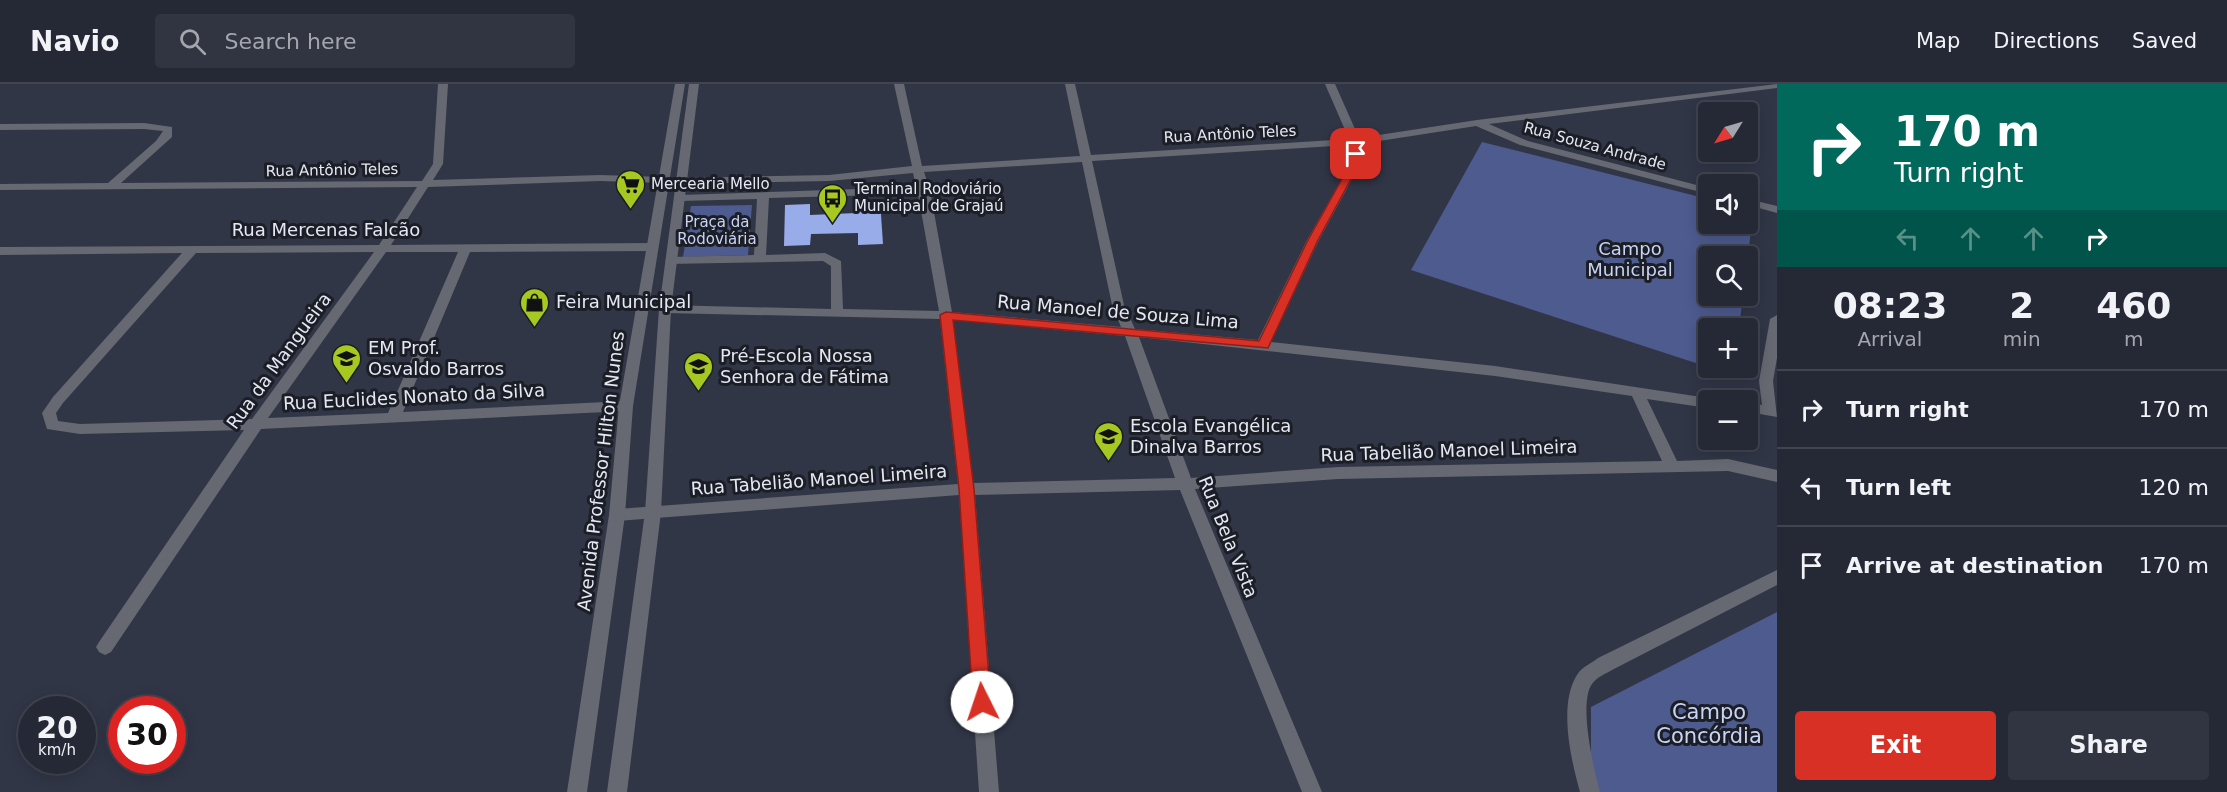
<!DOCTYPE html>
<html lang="en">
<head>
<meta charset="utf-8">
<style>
  :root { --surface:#252835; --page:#313441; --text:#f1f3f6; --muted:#a3a6ad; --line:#424450; --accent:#d93025 }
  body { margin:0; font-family:"DejaVu Sans",sans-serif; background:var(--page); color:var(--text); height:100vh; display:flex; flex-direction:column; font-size:22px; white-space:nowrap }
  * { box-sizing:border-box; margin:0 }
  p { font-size:20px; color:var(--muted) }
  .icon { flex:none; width:33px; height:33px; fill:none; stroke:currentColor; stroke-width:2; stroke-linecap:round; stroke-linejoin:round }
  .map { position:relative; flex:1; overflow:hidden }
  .details { display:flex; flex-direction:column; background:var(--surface); width:450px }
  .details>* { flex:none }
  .guide { background:#00695c; color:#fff; overflow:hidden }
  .needle { width:39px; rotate:233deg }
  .tools { position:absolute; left:1698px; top:18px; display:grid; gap:12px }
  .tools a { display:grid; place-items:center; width:60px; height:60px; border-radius:6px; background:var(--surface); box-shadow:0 3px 15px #0003,0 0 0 2px var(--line); font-size:30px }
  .speed { position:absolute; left:18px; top:612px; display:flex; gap:12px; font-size:30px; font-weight:700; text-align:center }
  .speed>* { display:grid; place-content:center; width:78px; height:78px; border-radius:50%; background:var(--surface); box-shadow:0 3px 15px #0003,0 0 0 2px var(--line); line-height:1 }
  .speed small { font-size:15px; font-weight:400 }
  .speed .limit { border:9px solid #d22; background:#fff; color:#111 }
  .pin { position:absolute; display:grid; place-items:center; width:51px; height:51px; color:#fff; margin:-26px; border-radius:12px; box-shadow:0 3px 9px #0006 }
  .me { position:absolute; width:66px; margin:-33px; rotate:356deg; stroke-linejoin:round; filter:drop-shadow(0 0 4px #0008) }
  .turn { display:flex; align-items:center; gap:21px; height:126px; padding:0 18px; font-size:27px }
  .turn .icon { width:78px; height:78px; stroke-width:2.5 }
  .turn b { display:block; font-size:42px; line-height:51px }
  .lanes { display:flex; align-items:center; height:57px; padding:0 18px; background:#0003; justify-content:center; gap:30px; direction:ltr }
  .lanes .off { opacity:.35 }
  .eta { display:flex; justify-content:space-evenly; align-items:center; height:102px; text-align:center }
  .eta b { font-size:36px; font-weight:700; line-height:42px }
  .action { display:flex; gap:12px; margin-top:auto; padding:12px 18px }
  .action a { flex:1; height:69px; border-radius:6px; background:var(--accent); color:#fff; font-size:24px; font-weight:700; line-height:69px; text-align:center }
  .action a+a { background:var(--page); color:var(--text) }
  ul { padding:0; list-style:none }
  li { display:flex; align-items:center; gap:18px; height:78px; padding:0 18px; border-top:2px solid var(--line) }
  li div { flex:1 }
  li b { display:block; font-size:22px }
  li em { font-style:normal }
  header { display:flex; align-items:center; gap:36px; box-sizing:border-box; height:84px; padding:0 30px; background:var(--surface); border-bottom:2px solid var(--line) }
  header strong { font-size:28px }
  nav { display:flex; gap:33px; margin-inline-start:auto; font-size:21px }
  .search { width:420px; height:54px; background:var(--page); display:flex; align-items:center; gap:15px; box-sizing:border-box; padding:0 21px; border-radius:6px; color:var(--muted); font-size:22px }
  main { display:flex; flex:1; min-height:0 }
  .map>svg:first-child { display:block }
</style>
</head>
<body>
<header>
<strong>Navio</strong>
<div class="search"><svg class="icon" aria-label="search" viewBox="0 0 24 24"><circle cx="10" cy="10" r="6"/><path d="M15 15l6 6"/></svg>Search here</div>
<nav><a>Map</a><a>Directions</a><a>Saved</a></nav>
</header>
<main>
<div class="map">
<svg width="1777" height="708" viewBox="0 0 1777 708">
  <rect width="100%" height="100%" fill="#313647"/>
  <!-- green -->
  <g fill="#4d5b8f">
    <polygon points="1482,58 1708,115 1708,140 1748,140 1748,125 1753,127 1748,173 1708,172 1708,212 1743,212 1739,244 1708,244 1708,283 1411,186"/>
    <polygon points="752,121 748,171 683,173 691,122"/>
    <polygon points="1777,528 1777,708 1599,708 1591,691 1591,623"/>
  </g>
  <!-- building -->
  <polygon fill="#99acea" points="880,116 883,160 858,161 858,149 811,150 810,161 784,162 785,121 810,120 810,131 857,129 856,117"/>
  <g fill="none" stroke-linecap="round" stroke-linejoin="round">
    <!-- minor -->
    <g fill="#666971" fill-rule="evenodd">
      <path d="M438,0H448L443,80L433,96L600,91L664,93L669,96L664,99L600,97L428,103L391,161L652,159L658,163L652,167L470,168L403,328L626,317L633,322L626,327L261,345L111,568L105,571L99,568L96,563L99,558L244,346L80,350L47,345L42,329L53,313L182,169L0,171V163L379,161L417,103L0,106V100L108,99L156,57L163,47L144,45L0,46V40L144,39L172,43V53L121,99L422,97L433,80ZM374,168L252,335L80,340L58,337L56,329L63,319L196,169ZM386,168H458L388,329L268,334Z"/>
      <path d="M894,0H904L922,82L1080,72L1065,0H1075L1091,71L1349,55L1325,0H1335L1359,54L1477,36L1777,0V4L1489,40L1528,57L1708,104V110L1520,61L1476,42L1360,60L1358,84L1319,156L1271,258L1495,282L1708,314L1714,316H1708V324L1647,315L1677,377L1728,375L1777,386V398L1728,387L1338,395L1195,405L1322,708H1302L1180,406L975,411L999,708H979L959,411L617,437L611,435L609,431L611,427L617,425L958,400L940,235L665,229L659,225L665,221L831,225V182L823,177L667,180L665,177L671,173L754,171L757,115L680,117L674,114L680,111L916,103L913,89L829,97L682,100L677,97L682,94L829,91L912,82ZM1350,61L1348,84L1307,156L1258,256L1135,245L1124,221L1092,77ZM1082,78L1112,221L1121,243L952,228L930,106L924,88ZM918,110L939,227L843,225L841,177L825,169L766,171L769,114ZM953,236L1125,252L1175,394L973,399ZM1139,253L1495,292L1632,312L1662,377L1338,383L1191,394Z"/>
      <polygon points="1748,115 1777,122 1777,129 1748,121"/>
      <polygon points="1777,231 1777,274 1773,297 1777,333 1748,328 1748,318 1762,321 1759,297 1770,235"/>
      <path d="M1777,486V501L1612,586C1605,590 1597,593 1592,600C1578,619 1594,686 1600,708H1580C1571,676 1557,617 1579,588C1584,582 1592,579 1598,574Z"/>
    </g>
    <!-- tertiary -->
    <g fill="#666971" fill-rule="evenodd">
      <polygon points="675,0 685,0 633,322 625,431 587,708 567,708 609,431 619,322"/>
      <polygon points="689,0 699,0 671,225 661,428 627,708 607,708 645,428 659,225"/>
    </g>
  </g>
  <!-- route -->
  <polygon fill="#d93025" stroke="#8d1f18" stroke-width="1.5" points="1356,67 1360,70 1357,84 1318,156 1268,264 953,236 974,405 991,618 988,623 982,625 976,623 973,618 959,405 940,231 946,228 1259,257 1308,156 1348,84 1351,70"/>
  <!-- icons -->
  <defs>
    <symbol id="supermarket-pin" viewBox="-11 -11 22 30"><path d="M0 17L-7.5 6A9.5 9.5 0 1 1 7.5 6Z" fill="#a6c821" stroke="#1b1e25"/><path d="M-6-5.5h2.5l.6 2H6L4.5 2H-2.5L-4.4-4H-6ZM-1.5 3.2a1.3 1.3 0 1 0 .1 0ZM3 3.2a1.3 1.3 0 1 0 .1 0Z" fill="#111"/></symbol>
    <symbol id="bus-pin" viewBox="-11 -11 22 30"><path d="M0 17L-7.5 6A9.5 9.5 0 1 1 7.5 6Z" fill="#a6c821" stroke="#1b1e25"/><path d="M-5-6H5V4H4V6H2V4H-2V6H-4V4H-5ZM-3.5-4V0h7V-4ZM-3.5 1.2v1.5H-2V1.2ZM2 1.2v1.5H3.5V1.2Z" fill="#111"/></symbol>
    <symbol id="shop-pin" viewBox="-11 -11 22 30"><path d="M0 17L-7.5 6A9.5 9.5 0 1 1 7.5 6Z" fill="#a6c821" stroke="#1b1e25"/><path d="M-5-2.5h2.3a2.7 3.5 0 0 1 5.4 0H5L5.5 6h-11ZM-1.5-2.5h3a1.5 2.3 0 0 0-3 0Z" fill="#111"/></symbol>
    <symbol id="school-pin" viewBox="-11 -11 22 30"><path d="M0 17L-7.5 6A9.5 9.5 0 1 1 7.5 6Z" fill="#a6c821" stroke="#1b1e25"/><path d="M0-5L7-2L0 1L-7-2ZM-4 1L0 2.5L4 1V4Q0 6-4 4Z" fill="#111"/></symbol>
  </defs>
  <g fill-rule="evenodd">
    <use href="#supermarket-pin" x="614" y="84" width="33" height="45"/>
    <use href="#bus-pin" x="816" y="98" width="33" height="45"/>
    <use href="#shop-pin" x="518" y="202" width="33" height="45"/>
    <use href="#school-pin" x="330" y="258" width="33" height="45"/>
    <use href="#school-pin" x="682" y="266" width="33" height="45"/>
    <use href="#school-pin" x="1092" y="336" width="33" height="45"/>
  </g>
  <g text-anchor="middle" stroke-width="6" stroke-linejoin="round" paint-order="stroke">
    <!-- far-street labels -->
    <g font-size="15" fill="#e5e8f4" stroke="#1b1e25">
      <text transform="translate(1230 50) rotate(-3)" y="5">Rua Antônio Teles</text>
      <text transform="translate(1595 62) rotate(15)" y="5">Rua Souza Andrade</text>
      <text transform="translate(332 86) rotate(-1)" y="5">Rua Antônio Teles</text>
    </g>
    <!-- far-poi labels -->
    <g font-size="15" fill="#e5e8f4" stroke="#1b1e25" text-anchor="start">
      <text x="651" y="105">Mercearia Mello</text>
      <text x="854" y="110">Terminal Rodoviário<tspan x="854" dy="17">Municipal de Grajaú</tspan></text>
    </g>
    <!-- far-park labels -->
    <g font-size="15" fill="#c8d3f5" stroke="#1b1e25">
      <text x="717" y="143">Praça da<tspan x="717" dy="17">Rodoviária</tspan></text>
    </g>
    <!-- street labels -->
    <g font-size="18" fill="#e5e8f4" stroke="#1b1e25">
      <text x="326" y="152">Rua Mercenas Falcão</text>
      <text transform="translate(1118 228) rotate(5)" y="6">Rua Manoel de Souza Lima</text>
      <text transform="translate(279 277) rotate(-54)" y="6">Rua da Mangueira</text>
      <text transform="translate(414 313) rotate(-3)" y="6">Rua Euclides Nonato da Silva</text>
      <text transform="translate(1449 367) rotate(-2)" y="6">Rua Tabelião Manoel Limeira</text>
      <text transform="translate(601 387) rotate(-83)" y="6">Avenida Professor Hilton Nunes</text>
      <text transform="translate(819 396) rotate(-4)" y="6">Rua Tabelião Manoel Limeira</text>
      <text transform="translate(1228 453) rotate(68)" y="6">Rua Bela Vista</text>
    </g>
    <!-- park labels -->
    <g font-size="18" fill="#c8d3f5" stroke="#1b1e25">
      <text x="1630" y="171">Campo<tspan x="1630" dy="21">Municipal</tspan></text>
    </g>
    <!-- poi labels -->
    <g font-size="18" fill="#e5e8f4" stroke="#1b1e25" text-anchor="start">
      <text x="556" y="224">Feira Municipal</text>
      <text x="368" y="270">EM Prof.<tspan x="368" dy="21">Osvaldo Barros</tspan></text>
      <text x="720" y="278">Pré-Escola Nossa<tspan x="720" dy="21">Senhora de Fátima</tspan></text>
      <text x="1130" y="348">Escola Evangélica<tspan x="1130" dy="21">Dinalva Barros</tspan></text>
    </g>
    <!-- near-park labels -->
    <g font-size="21" fill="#c8d3f5" stroke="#1b1e25">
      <text x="1709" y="635">Campo<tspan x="1709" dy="24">Concórdia</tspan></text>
    </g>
  </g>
</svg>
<div class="tools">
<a><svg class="needle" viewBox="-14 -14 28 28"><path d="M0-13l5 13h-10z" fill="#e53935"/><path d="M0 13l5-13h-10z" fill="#a3a6ad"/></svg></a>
<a><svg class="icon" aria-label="sound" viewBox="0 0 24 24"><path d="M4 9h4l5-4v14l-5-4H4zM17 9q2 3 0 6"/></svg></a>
<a><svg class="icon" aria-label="search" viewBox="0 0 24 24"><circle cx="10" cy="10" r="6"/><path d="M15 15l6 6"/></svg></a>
<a>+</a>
<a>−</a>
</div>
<div class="speed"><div>20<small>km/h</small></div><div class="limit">30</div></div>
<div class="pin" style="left:1356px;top:70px;background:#d93025"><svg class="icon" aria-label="arrive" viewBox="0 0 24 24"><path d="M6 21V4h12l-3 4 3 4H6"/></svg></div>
<svg class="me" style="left:982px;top:618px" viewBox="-20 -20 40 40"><circle r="19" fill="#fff"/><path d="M0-13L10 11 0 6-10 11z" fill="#d93025"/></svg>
</div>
<section class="details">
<div class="guide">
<div class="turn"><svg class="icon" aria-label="right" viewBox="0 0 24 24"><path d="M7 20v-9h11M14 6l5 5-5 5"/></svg><div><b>170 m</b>Turn right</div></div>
<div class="lanes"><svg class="icon off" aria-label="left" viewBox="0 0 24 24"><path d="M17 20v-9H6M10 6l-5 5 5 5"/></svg><svg class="icon off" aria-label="ahead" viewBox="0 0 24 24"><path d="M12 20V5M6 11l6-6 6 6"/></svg><svg class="icon off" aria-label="ahead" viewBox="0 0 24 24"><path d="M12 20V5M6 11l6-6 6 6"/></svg><svg class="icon" aria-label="right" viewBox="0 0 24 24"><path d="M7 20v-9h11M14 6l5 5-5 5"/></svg></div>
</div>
<div class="eta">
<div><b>08:23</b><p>Arrival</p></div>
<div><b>2</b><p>min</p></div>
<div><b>460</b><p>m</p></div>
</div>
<ul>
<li><svg class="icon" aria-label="right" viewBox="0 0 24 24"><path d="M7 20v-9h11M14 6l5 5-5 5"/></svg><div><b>Turn right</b></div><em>170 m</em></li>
<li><svg class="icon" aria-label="left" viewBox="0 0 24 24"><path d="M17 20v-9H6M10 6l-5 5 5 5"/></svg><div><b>Turn left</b></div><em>120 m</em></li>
<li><svg class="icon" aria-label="arrive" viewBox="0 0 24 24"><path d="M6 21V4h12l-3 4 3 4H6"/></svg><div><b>Arrive at destination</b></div><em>170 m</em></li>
</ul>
<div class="action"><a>Exit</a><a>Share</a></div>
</section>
</main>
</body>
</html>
